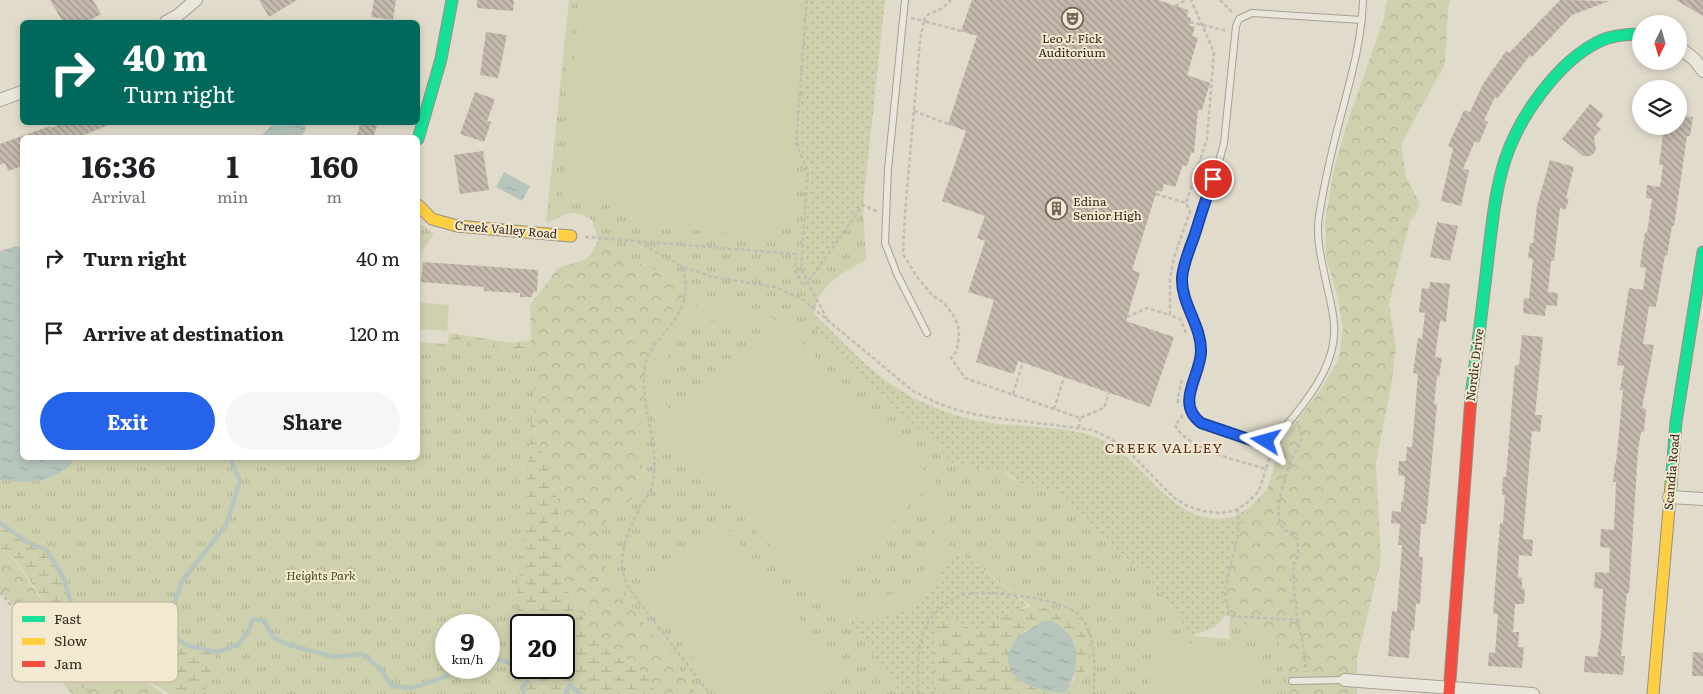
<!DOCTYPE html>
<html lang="en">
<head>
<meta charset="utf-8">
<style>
  :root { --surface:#fff; --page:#f6f6f6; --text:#202124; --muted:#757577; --accent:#2563eb }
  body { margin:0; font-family:Literata,serif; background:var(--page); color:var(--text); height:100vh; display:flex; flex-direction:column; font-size:19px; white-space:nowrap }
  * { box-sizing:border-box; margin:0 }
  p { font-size:16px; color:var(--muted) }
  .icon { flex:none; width:28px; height:28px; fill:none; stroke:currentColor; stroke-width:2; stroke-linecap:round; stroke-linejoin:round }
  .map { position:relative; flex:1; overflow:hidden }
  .details { position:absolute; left:20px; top:135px; width:400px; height:325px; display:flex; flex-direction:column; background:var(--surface); border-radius:8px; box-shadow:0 2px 8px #0003 }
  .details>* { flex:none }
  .guide { position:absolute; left:20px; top:20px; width:400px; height:105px; border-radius:8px; box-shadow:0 2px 8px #0003; background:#00695c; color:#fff; overflow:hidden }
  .needle { width:32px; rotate:185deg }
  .fabs { position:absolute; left:1632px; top:15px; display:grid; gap:10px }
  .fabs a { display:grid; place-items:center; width:55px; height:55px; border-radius:50%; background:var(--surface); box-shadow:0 2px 8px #0003; font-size:25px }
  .speed { position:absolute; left:435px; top:614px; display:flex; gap:10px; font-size:25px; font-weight:700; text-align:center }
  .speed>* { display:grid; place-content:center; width:65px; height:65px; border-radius:50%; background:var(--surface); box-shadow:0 2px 8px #0003; line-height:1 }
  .speed small { font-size:12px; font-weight:400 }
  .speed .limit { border:2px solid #111; border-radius:8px; background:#fff; color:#111 }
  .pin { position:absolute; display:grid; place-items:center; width:42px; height:42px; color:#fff; margin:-21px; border:2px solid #fff; border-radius:50%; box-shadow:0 1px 5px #0007 }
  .me { position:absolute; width:55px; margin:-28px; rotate:278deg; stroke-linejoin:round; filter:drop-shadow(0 0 4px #0008) }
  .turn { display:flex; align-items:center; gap:18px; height:105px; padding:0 20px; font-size:22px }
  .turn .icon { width:65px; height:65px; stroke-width:2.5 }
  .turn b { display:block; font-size:35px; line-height:42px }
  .eta { display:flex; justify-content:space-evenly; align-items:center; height:85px; text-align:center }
  .eta b { font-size:30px; font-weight:700; line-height:35px }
  .primary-button { display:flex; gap:10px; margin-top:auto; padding:10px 20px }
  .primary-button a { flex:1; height:58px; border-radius:30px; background:var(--accent); color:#fff; font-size:20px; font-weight:700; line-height:58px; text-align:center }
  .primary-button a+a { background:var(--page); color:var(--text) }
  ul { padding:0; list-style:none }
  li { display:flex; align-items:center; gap:15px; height:75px; padding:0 20px }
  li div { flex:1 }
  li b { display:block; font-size:19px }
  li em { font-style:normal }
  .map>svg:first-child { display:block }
</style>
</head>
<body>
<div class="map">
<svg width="1703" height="694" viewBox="0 0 1703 694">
  <defs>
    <pattern id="grass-dots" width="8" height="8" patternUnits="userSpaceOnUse" patternTransform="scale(1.25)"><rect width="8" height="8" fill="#cfd1ae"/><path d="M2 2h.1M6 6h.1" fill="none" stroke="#b2b395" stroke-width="1.8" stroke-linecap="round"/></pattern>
    <pattern id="forest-crowns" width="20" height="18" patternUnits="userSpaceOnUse" patternTransform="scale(1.25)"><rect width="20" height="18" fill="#cfd1ae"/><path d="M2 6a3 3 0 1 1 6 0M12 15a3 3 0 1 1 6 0" fill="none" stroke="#b2b395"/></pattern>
    <pattern id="wetland-marsh" width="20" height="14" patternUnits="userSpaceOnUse" patternTransform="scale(1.25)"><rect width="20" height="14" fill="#cfd1ae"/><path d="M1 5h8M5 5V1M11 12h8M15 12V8" fill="none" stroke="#b2b395"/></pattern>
    <pattern id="park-tufts" width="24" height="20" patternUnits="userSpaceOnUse" patternTransform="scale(1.25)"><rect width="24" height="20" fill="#cfd1ae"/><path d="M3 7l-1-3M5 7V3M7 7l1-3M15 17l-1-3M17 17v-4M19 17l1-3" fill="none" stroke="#b2b395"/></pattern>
    <pattern id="water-ripples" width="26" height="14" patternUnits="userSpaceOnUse" patternTransform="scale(1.25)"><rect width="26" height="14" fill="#b6c6bc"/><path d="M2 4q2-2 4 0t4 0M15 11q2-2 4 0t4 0" fill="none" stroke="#9daaa1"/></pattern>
    <pattern id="building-back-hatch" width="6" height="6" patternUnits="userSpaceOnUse" patternTransform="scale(1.25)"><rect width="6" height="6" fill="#c4b9ac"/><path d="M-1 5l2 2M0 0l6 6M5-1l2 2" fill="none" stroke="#a0968b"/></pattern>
  </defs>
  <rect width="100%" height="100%" fill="#e1dbcb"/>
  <!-- grass -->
  <g fill="url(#grass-dots)">
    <polygon points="809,0 885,0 863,205 814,274 803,253 811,171 798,143"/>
    <path d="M814,314C837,336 859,360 884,379C917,404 958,419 999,424C1028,427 1075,427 1100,439C1146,460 1170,526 1228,518C1235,517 1243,511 1249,508L1229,558L1225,616L1216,626L1192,636L1148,577L1118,551L1062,495L1019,482L1004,471L987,472L951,463L937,446L818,337L814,325Z"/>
    <polygon points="956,549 1028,605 980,629 973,630 965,625 935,683 934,694 901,694 851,626 850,617 931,591"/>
  </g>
  <!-- forest -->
  <g fill="url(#forest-crowns)">
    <polygon points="1387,0 1450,0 1448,8 1445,64 1401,144 1406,177 1420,204 1416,214 1410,221 1389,304 1396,347 1392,381 1376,463 1381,559 1357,658 1357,694 1285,694 1282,674 1285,649 1278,642 1230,616 1225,616 1229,558 1249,508 1267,490 1275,463 1293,426 1322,388 1339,359 1343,329 1338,298 1326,258 1325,222 1333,173 1348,121 1383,21"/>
    <polygon points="598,240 680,284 694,305 677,314 664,327 647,359 643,457 644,479 639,492 630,501 610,515 611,578 697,694 657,694 649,680 636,666 607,646 594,634 585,622 572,599 563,579 559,532 560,512 553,484 536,436 529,370 531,340 530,305 558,268 586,259 593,251"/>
    <polygon points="0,548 15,561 53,617 164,694 72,694 48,664 40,637 0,590"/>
  </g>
  <!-- wetland -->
  <g fill="url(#wetland-marsh)" fill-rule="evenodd">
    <path d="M449,333L513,343L531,340L529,370L536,436L553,484L559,508L563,579L572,599L585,622L594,634L607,646L636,666L649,680L657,694H170L107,655L53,617L29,579L16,561L0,548V480L422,487L447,355ZM446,625H489V668H446ZM521,625H564V668H521Z"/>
    <path d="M1031,606L1062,610L1078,617L1093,641L1083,678L1075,694H934V651L940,623L953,620L973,630L980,629L1005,615ZM1052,620L1066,631L1075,644L1074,680L1065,693H1055L1022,682L1024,631Z"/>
  </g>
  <!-- park -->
  <g fill="url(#park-tufts)" fill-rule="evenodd">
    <path d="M569,0H809L798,143L811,171L803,253L814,273L863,205L866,260C834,277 803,295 819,337L937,446L951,463L987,472L1004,471L1009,477L1024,484L1045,488L1062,495L1118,551L1148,577L1192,636L1229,639L1230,615L1278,642L1286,650L1282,674L1285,694H1075L1083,678L1093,641L1078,617L1062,610L1031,606L956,549L931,591L916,605L882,618H850L849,621L901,694H697L611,578L599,548L598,536L610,515L630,501L639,492L644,479V468L639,438L647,359L664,327L677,314L694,305L680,284L598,240L592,220C567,206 568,216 546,223Z"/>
    <polygon points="418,222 434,234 418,257"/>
    <path d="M0,264L22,458H418V342L537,350L510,694H204L216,652L186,645L165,630L126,634L101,631L77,621L63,577L47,550L27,542L0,523ZM446,625H489V668H446Z"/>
  </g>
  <!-- pitch -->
  <g fill="#cfd1ae" fill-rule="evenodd">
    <polygon points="579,0 805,0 789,224 776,237 648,227 619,206 562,200"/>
    <polygon points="418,302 449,305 447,331 418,329"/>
    <path d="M707,303L735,304L758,310L788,328L943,490L948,510L950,528L948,549L943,567L931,591L916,605L882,618H855L822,599L661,432C655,419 647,407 645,393C639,353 666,308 707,303ZM734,319L763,330L673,417L756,504L671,418L663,396V370L673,345L690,329L712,320ZM921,494C932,507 934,516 934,533C933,540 934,549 931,556C923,581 890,602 864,598C852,597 843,592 832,587L831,580Z"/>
    <polygon points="724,525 843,672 815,694 723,694 641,593"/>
    <polygon points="1153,640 1263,649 1260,694 1148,694"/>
  </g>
  <!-- water -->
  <g fill="url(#water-ripples)">
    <polygon points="274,123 303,123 306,129 301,137 260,137"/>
    <polygon points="504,172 530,186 522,201 496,187"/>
    <path d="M16,246L22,247V458H74C67,475 41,482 24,482C16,482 8,480 0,480V251Z"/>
    <path d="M1052,620C1058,625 1065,629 1070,636C1081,651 1076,679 1065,693C1051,693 1022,687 1013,674C1009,669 1008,662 1007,655L1018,636L1043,621Z"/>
  </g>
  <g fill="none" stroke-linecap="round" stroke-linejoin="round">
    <!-- stream -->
    <g stroke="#b6c6bc" stroke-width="4.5">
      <polyline points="0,523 27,542 47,550 63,577 77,621 101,631 126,634 165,630 186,645 216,652 238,645 249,630 253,619 264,621 274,638 289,645 335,657 362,654 380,668 392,686 413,688 447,676 452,668"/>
      <polyline points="165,630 182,581 226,525 240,481 230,458"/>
      <polyline points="489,656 521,667"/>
      <polyline points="523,668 534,673 522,688 524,694"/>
      <polyline points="565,694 570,685 580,694"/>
    </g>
  </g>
  <!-- building -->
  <g fill="url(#building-back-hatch)">
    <polygon points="50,0 93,0 101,14 87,22 63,22"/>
    <polygon points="259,0 297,0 269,17"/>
    <polygon points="374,0 396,0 393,20 371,17"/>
    <polygon points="477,0 514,0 513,11 477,8"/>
    <polygon points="972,0 1158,0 1188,10 1187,17 1191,18 1189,25 1195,27 1192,36 1198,38 1187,75 1210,83 1202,110 1198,110 1194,153 1191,153 1187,166 1183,165 1175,187 1164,184 1162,192 1157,190 1132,270 1140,273 1126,321 1174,337 1150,407 1018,361 1014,374 976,362 994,300 968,292 985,241 977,238 985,216 942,201 966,131 948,124 977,36 961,31"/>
    <polygon points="1560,0 1609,1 1572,15 1532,57 1530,55 1497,99 1495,97 1484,120 1488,122 1479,143 1475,141 1463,169 1469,170 1461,206 1441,201 1453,148 1448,146 1464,110 1470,112 1483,84 1506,51 1509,53"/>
    <polygon points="1676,0 1703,0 1703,16"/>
    <polygon points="486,32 507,35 498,78 480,75"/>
    <polygon points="475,92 495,99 487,121 491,122 484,142 460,134"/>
    <polygon points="1590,104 1604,115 1596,125 1601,129 1594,137 1596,150 1591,156 1583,156 1562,139"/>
    <polygon points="1679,116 1693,117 1690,136 1687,136 1674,226 1672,226 1667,256 1665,255 1656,307 1649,306 1643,344 1654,345 1642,408 1646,409 1644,432 1641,432 1638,449 1629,593 1627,593 1621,656 1625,656 1623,675 1584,672 1585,656 1597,657 1601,634 1603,589 1594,588 1595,572 1609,573 1610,548 1600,547 1601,529 1614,530 1616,482 1613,482 1615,463 1616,463 1623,390 1620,390 1624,366 1617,365 1629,288 1643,290 1646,268 1640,267 1645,232 1647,233 1652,199 1646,198 1647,185 1660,187 1663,165 1659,165 1664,126 1679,126"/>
    <polygon points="64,122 113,123 77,138 22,138 22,157 19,158 22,166 8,171 5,163 0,165 0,144 50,126 51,128"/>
    <polygon points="361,122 378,122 373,138 356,138"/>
    <polygon points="483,151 489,190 460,194 454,155"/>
    <polygon points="1550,160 1574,167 1566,198 1569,199 1565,210 1560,208 1554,261 1551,261 1548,292 1558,293 1557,306 1546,305 1545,316 1523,313 1524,298 1529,299 1533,259 1528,258 1530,243 1533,243 1537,206"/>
    <polygon points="1437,222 1458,226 1450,261 1430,257"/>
    <polygon points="423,262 538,270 537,292 533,292 532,297 520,297 520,293 484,291 484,287 421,282"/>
    <polygon points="1430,282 1450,284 1446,322 1440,321 1435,357 1442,358 1439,377 1437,376 1434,404 1437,404 1426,524 1421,524 1419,557 1423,557 1420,604 1416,604 1414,631 1411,630 1409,658 1388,656 1392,611 1397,612 1402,545 1398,545 1400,524 1391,523 1392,511 1401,512 1401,502 1403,502 1405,476 1398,475 1399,461 1406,461 1407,447 1412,447 1418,374 1413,373 1418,338 1422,339 1425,313 1419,312 1422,288 1429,289"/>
    <polygon points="1522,335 1543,337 1535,415 1542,415 1540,432 1532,431 1523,539 1533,540 1532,556 1519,555 1518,577 1522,578 1522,589 1525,589 1524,604 1515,604 1513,632 1519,632 1518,647 1524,647 1522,668 1488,666 1489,652 1495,653 1498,614 1493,614 1500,523 1503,523 1505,495 1502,495 1503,477 1506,477 1515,365 1519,365"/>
    <polygon points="1693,652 1703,653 1703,676 1692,676"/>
  </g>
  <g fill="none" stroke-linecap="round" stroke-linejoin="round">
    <defs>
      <g id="lane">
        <polyline points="905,0 888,169 885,243 897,274 927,333"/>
        <path d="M1362,20L1252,13L1239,19L1236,26L1224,143C1216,175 1204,207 1193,238C1189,251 1183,265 1182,279C1181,305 1202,326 1201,352C1200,377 1175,403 1201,423L1251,440C1272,444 1282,431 1294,416C1315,390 1337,359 1334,324C1333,307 1327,289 1324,272C1320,254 1316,234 1319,216C1325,178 1334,141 1344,104C1353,70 1362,36 1363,0"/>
        <polyline points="1292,681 1345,680"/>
      </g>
      <g id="street">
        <polyline points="166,22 177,16 196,0"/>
        <polyline points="1679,47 1695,60 1703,71"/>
        <polyline points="0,100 22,92"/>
        <polyline points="1669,497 1703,499"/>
        <polyline points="1345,680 1533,694"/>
      </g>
      <g id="fast">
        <polyline points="418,139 441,59 452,0"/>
        <path d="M1471,397C1477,350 1483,304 1488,257C1492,225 1495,191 1505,160C1519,117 1558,61 1600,41C1613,35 1627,34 1641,34"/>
        <polyline points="1671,485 1676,422 1703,252"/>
      </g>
      <g id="slow">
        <polyline points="418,205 432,219 457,226 571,236"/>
        <polyline points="1653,694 1671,485"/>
      </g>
      <polyline id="jam" points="1449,694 1471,397"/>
    </defs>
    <!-- lane casing -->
    <use href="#lane" stroke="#a6a094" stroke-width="8"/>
    <!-- street casing -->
    <use href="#street" stroke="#a6a094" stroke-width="14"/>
    <!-- fast casing -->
    <use href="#fast" stroke="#968f84" stroke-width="13"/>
    <!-- slow casing -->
    <use href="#slow" stroke="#968f84" stroke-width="13"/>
    <!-- jam casing -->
    <use href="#jam" stroke="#968f84" stroke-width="13"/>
    <!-- path -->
    <g stroke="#c2bcb3" stroke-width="2.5" stroke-dasharray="4 2.5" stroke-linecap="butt">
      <polyline points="807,0 796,144 808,171 801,269 827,319"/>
      <polyline points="1220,0 1233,13"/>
      <polyline points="1175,6 1186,0"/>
      <path d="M911,18L924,21C926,12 934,13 941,9C944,7 948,3 951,0"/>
      <polyline points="1190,22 1227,31"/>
      <polyline points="961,31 924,21 920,40 905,213 903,254 917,277 933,296 944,303 953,315 958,325 959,337 956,352 951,358 965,378 1080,418 1104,408 1109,393"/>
      <polyline points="914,111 948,124"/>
      <polyline points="1156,194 1186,203"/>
      <polyline points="585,237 796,254 795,270 803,286 814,274 863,205 878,212"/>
      <polyline points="638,242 683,267 713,277 775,287 802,299 913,391 939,404 964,412 989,417 1093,430 1111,439 1130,453 1173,497 1187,506 1203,511 1218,513 1234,511 1247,503 1259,491 1266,469"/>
      <path d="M683,267C690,299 682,312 662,336C655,344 647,354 645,365C638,405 662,444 652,486C651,493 644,499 641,506C631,524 619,550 623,571C624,581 630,590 636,598L710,694"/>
      <polyline points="1127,317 1147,308 1170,315"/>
      <polyline points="1186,333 1180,319 1170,315 1170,279 1174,257 1190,212 1186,203 1207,139 1214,52 1191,0"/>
      <polyline points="1013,394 1023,362"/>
      <polyline points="1178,403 1178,397 1182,379"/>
      <polyline points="1054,409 1064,377"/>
      <path d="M1181,415L1182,417L1175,425C1189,451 1238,460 1266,469L1272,449"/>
      <path d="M1299,425C1304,447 1298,444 1291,461C1286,474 1276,505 1279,518C1280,522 1282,526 1283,529L1292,534L1298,541V556L1293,565L1294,589L1297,616L1304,651L1306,672"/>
      <polyline points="1079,428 1080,418"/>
      <path d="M1237,509C1243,532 1229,565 1226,588C1224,596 1228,607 1229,616L1298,620"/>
      <polyline points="0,592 52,656 91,694"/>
      <path d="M918,694C919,670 915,640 930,620C937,610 950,598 963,595C984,589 1057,598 1075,612C1078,614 1082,619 1085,623C1097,645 1094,670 1094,694"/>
    </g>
    <!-- lane -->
    <use href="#lane" stroke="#eae6dc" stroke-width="6"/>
    <!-- street -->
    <use href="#street" stroke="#eae6dc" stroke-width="12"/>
    <!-- fast -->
    <use href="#fast" stroke="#16e098" stroke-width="11"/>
    <!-- slow -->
    <use href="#slow" stroke="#ffcf43" stroke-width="11"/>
    <!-- jam -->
    <use href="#jam" stroke="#f24e42" stroke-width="11"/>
  </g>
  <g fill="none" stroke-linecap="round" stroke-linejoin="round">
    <defs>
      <path id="route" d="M1213,179C1206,198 1200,218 1194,237C1189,250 1183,265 1182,278C1181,304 1202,326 1201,352C1200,377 1175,403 1201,423L1251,440L1258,442L1266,441"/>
    </defs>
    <!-- route casing -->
    <use href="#route" stroke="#184099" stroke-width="12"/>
    <!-- route -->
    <use href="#route" stroke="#2563eb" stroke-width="9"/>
  </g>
  <!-- icons -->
  <defs>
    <symbol id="theatre-ring" viewBox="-11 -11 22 22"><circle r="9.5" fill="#f3e9d0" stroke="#71675a" stroke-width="1.5"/><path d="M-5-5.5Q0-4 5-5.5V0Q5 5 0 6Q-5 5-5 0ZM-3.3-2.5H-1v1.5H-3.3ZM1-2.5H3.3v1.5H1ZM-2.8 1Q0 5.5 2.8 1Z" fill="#71675a"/></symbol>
    <symbol id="building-ring" viewBox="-11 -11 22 22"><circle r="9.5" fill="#f3e9d0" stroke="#71675a" stroke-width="1.5"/><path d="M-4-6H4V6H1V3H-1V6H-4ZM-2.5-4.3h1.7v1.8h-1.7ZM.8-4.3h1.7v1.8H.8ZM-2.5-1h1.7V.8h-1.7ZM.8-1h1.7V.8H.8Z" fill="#71675a"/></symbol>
  </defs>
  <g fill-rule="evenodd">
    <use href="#theatre-ring" x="1060" y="6" width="25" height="25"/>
    <use href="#building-ring" x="1044" y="196" width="25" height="25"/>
  </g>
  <g text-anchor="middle" stroke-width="4" stroke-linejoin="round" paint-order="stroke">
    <!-- poi labels -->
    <g font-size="12" fill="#34291d" stroke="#f3e9d0">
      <text x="1072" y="43">Leo J. Fick<tspan x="1072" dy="14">Auditorium</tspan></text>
      <text x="1073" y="206" text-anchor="start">Edina<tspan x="1073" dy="14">Senior High</tspan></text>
    </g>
    <!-- street labels -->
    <g font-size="12" fill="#34291d" stroke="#f3e9d0">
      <text transform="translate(506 230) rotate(5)" y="4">Creek Valley Road</text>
      <text transform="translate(1475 365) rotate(-83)" y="4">Nordic Drive</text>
      <text transform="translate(1672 472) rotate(-85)" y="4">Scandia Road</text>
    </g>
    <!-- park labels -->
    <g font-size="12" font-style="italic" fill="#434f25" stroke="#f3e9d0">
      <text x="321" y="580">Heights Park</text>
    </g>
    <!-- neighbourhood labels -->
    <g font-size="14" letter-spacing="1" fill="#5d2e20" stroke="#f3e9d0">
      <text x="1164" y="453">CREEK VALLEY</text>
    </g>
  </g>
  <!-- legend -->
  <rect x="12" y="602" width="166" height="80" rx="8" fill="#f3e9d0" stroke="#baaf9a" stroke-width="1"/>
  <rect x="22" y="616" width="23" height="6" fill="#16e098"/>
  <rect x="22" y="638" width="23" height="7" fill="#ffcf43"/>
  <rect x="22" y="661" width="23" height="6" fill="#f24e42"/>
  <g font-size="14" fill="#34291d">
    <text x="54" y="624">Fast</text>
    <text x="54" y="646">Slow</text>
    <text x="54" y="669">Jam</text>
  </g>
</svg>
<div class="fabs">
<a><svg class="needle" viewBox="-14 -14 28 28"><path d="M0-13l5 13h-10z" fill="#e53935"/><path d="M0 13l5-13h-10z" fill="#757577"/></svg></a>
<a><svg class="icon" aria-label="layers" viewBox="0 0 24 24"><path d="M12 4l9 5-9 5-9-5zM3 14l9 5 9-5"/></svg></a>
</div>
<div class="speed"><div>9<small>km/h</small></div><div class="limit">20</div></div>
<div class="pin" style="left:1213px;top:179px;background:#d93025"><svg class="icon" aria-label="arrive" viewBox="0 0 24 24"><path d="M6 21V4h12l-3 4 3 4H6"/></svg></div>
<svg class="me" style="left:1266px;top:441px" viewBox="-20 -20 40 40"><path d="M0-17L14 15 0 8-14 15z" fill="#2563eb" stroke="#fff" stroke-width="4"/></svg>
<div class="guide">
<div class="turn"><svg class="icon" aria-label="right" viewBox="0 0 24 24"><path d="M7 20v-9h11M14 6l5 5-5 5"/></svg><div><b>40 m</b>Turn right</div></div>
</div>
<section class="details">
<div class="eta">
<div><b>16:36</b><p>Arrival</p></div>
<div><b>1</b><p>min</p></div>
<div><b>160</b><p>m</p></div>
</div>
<ul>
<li><svg class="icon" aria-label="right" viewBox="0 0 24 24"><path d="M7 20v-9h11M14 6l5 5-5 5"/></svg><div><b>Turn right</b></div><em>40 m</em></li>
<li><svg class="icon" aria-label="arrive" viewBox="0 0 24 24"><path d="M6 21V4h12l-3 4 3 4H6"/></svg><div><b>Arrive at destination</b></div><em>120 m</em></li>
</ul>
<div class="primary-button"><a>Exit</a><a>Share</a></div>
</section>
</div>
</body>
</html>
